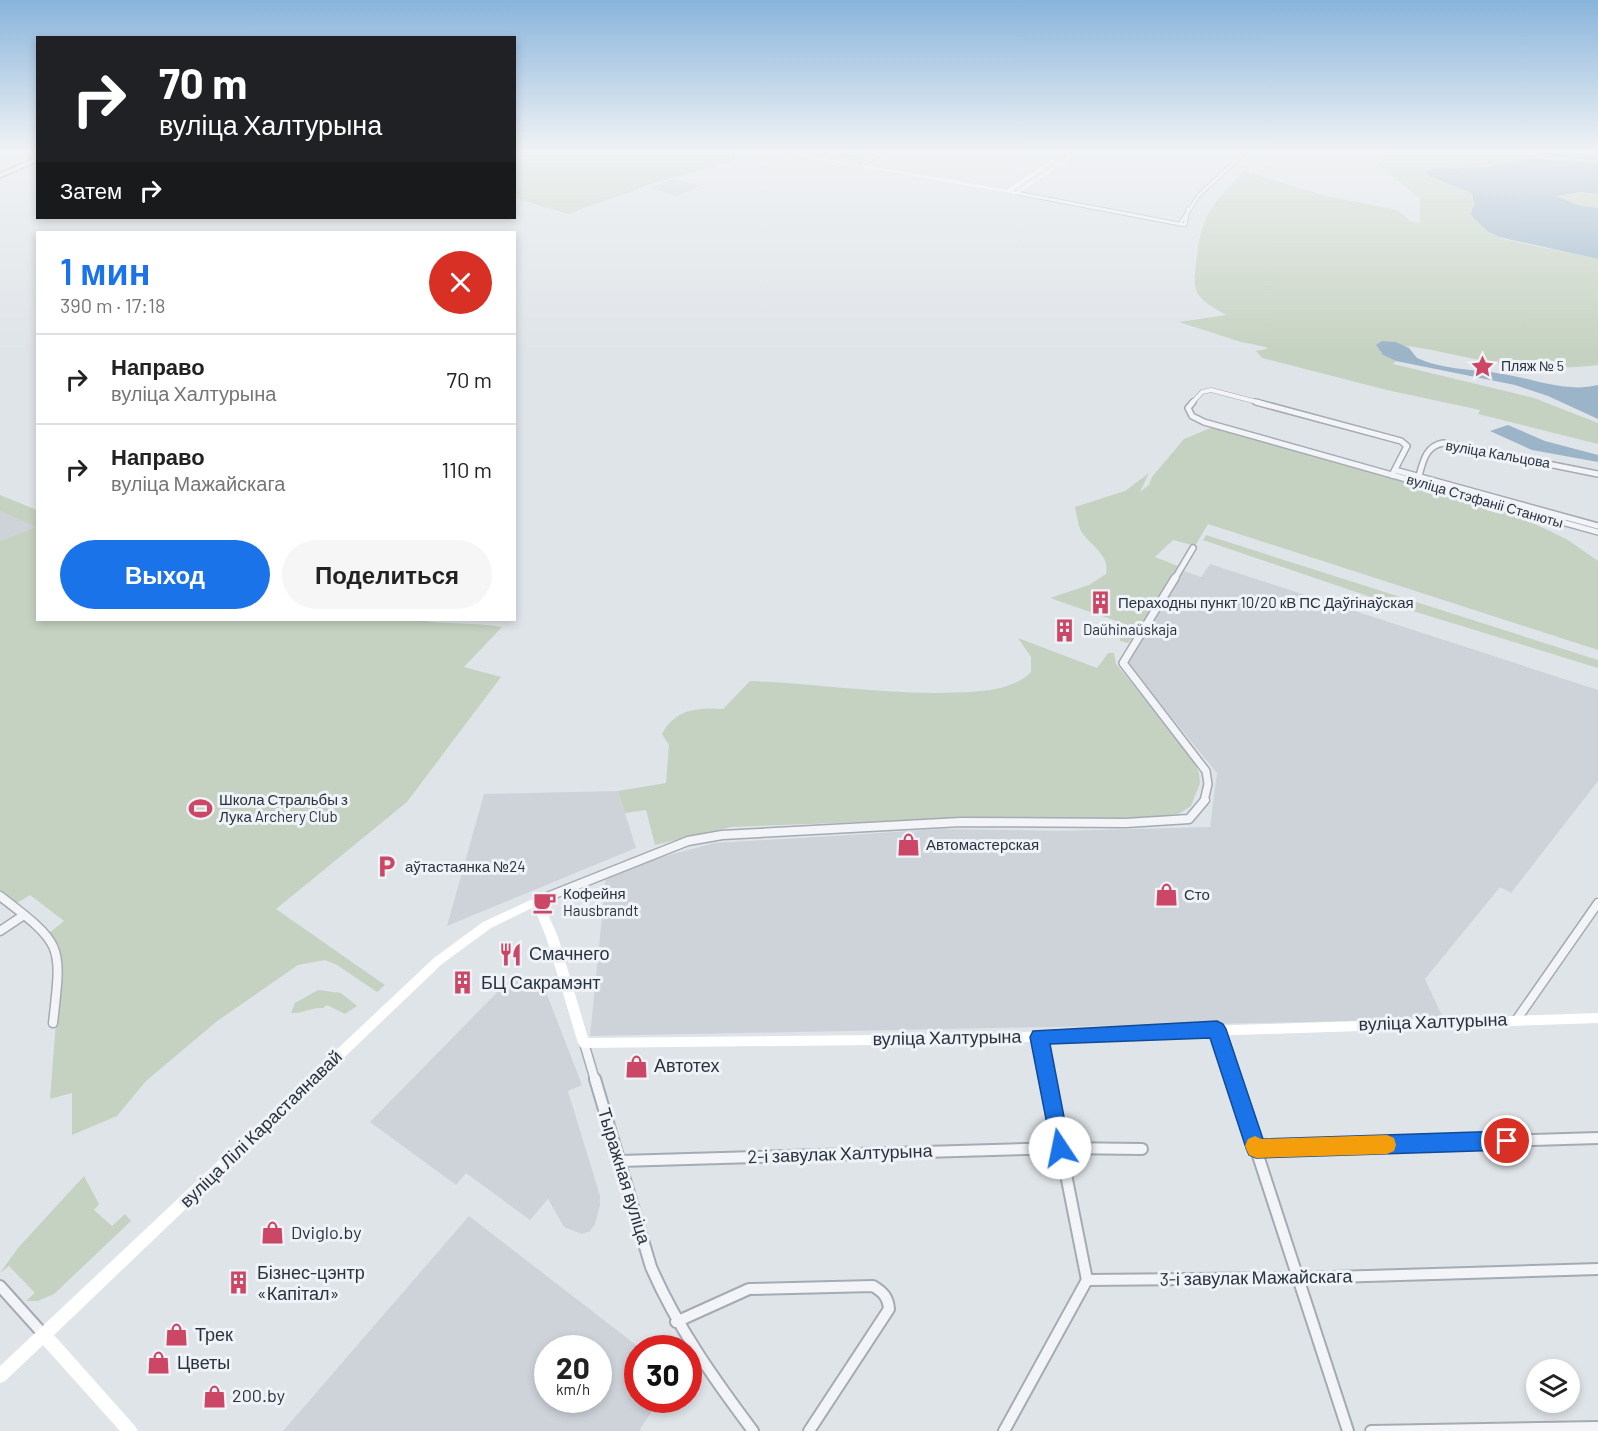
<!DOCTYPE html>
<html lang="ru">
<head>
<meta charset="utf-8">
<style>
  :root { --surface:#fff; --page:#f6f6f6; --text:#222; --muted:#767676; --line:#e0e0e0; --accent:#1a73e8 }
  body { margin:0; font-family:Barlow,sans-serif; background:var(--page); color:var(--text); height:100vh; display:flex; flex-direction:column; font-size:22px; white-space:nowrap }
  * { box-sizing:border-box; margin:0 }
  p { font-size:20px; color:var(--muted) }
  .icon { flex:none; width:33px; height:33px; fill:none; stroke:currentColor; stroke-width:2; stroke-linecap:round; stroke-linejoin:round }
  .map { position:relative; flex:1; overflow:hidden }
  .sheet { position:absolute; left:36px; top:231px; width:480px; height:390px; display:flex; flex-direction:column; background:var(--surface); border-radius:0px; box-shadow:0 3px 9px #0003 }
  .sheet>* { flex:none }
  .hud { position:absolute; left:36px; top:36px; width:480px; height:183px; border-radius:0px; box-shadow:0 3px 9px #0003; background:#202124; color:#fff; overflow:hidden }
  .tools { position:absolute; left:1526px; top:1359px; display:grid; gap:12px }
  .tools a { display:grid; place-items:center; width:54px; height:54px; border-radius:50%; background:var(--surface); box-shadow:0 3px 9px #0003; font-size:30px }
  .speed { position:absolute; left:534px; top:1335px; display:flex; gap:12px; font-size:30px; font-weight:700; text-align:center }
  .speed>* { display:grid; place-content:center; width:78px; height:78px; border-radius:50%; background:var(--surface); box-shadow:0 3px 9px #0003; line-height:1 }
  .speed small { font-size:15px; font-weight:400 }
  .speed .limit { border:9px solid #d22; background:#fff; color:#111 }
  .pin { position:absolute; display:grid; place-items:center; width:51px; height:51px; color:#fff; margin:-26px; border:3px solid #fff; border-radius:50%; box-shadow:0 2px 6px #0007 }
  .me { position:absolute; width:66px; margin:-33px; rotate:349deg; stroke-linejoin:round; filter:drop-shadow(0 0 4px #0008) }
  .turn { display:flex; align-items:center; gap:21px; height:126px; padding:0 24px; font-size:27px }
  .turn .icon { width:78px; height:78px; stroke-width:2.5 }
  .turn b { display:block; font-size:42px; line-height:51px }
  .then { display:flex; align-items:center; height:57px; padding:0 24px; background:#0003; gap:12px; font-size:22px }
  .round { display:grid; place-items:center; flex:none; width:63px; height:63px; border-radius:32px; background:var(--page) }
  .summary { display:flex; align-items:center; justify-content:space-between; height:102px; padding:0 24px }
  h1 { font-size:36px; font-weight:600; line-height:45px; color:var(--accent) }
  .action { display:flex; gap:12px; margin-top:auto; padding:12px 24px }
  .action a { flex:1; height:69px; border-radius:36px; background:var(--accent); color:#fff; font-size:24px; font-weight:600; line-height:69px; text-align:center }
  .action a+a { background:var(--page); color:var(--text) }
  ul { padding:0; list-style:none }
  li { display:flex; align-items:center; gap:18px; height:90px; padding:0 24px; border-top:2px solid var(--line) }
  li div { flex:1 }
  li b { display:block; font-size:22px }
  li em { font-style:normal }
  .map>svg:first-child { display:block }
</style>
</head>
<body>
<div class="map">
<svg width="1598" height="1431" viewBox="0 0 1598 1431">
  <rect width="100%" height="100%" fill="#dfe4e8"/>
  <!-- built -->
  <g fill="#ced3da" fill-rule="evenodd">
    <polygon points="674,179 700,186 677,196 652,189 652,187"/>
    <polygon points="0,511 35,527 0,541"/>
    <polygon points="1210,564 1598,690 1598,781 1511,893 1500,887 1425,979 1442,1016 1407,1020 590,1036 606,876 644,862 714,843 849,835 940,829 1059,831 1210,827 1217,773 1127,663 1184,571 1201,577"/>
    <polygon points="618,791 636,848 447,926 484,794"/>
    <polygon points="516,973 546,992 582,1085 568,1091 600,1196 600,1205 595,1224 590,1231 582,1234 564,1227 548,1199 530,1220 466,1173 456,1185 370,1122"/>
    <path d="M469,1216L640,1348H638L637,1360L624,1380L637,1391L638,1400H649L656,1405L640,1429L641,1431H283ZM548,1348H598V1400H548Z"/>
  </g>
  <!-- green -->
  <g fill="#c6d2c1">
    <polygon points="515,152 739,152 733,152 736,159 732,162 654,183 568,214 515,198"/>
    <polygon points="818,152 874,152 856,161 813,154"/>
    <path d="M1388,152H1542L1549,156L1598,161V164L1535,158L1492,166L1432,169L1425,173L1472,193L1474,204L1469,212L1487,231L1503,239L1598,259V365C1557,370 1520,368 1479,360C1444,353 1411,343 1376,345L1383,355L1396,361L1393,364L1534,398L1598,423V444L1478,414L1480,410L1387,390L1262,358L1256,351L1267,349L1266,347L1241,342L1179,322L1226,315C1217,309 1202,303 1197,292C1193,284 1195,273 1196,264C1201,215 1211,206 1244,171L1322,195L1397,210L1410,221L1420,223V199L1379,164L1384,156L1380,155Z"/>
    <polygon points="1581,192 1598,194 1598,208 1578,205 1557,196"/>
    <path d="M1213,427L1511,512L1568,540L1598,561V650L1208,524L1195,546L1173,540L1155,557L1180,567L1144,630L1140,629L1128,643L1120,641V637L1128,625L1050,598L1089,585L1106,574C1110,556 1093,547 1083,534C1078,528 1077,515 1075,507L1125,491L1149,473L1140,492L1149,485L1152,477L1184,439Z"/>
    <path d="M0,495L37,510L38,620H417C446,625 474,622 502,627L464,667L501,677L407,802L276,909L385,985L377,992L337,965L325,960L298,965L216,1022L146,1081L117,1116L72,1135V1093L50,1099L61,957L59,945L49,933L64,921L30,895L14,905L0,895V541L35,527L0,511Z"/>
    <polygon points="1206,535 1598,660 1598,668 1400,607 1203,540"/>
    <path d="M1018,638L1097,668L1108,653H1114L1116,664L1172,731L1194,761L1199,773L1200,783L1191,806L1178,814L1147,818L917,820L731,827L655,845L646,810L625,813L618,791L666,783L669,745L662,734C674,710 697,707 723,709L750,681C826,684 904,698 980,691C997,690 1020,684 1031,672V657Z"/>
    <path d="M318,990L341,993L357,1006L345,1014L327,1005L323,1008C311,1007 301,1014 291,1013L295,1003Z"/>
    <polygon points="84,1176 99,1204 94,1210 112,1226 125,1214 131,1221 54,1294 38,1301 26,1301 35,1293 9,1266 0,1273 18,1248"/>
  </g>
  <!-- water -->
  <g fill="#9bb4c8">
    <polygon points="1542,152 1598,152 1598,161 1549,156"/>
    <polygon points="1535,158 1598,164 1598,194 1581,192 1557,196 1578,205 1598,208 1598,259 1499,237 1487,231 1470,214 1474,204 1472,193 1431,177 1424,172 1432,169 1486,167"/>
    <path d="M1382,341L1396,342L1409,348L1417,358C1443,370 1475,369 1503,374C1534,379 1566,393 1598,385V419L1548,396L1515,385L1396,361L1383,355L1376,345Z"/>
    <polygon points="1508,425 1545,441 1598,455 1598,462 1532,450 1490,431"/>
  </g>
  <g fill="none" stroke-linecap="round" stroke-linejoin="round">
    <defs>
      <g id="street-far5">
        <polyline points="861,165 882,152"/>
        <polyline points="1017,193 1185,225 1188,209"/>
        <polyline points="1180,224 1199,195 1246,152"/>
      </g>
      <polyline id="street-far4" points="1192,403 1202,392 1211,390 1261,403"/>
      <g id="street-far3">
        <polyline points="1193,402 1188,408 1192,416 1204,422 1392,475"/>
        <polyline points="1256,402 1401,441 1407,446 1392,475"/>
        <polyline points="1395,470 1598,526"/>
        <polyline points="1392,475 1598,532"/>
        <path d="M1419,476C1423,461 1426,446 1443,443L1598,474"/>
        <polyline points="1174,580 1193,548"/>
      </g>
      <polyline id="street-far2" points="1175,578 1123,663 1206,771 1208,784 1204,801"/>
      <g id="street-far1">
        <path d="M0,896C64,945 62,944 53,1023"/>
        <polyline points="537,901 688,841 722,835 961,822 1126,823 1189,819 1205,800"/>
        <polyline points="0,931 24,915"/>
        <polyline points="1517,1019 1598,903"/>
        <polyline points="1217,1029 1234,1080"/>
        <polyline points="1039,1037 1048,1080"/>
        <polyline points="584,1043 595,1080"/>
      </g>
      <g id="street">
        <path d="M595,1079L651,1267C677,1327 714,1379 753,1431"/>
        <polyline points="1047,1079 1087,1280"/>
        <polyline points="1233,1079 1348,1431"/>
        <polyline points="1256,1148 1598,1138"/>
        <polyline points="620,1161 1060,1148 1142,1149"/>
        <polyline points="1087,1280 1300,1278 1598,1269"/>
        <polyline points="0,1286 44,1335"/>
        <path d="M676,1322L749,1289L873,1286C883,1292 888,1297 889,1309L809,1431"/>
        <polyline points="1004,1431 1087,1280"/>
        <polyline points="1371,1431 1598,1427"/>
      </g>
      <polygon id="primary" points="28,152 32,152 36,156 35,162 0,177 0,174 31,160 32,157"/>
    </defs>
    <!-- street-far5 casing -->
    <use href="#street-far5" stroke="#a5abb2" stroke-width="4.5"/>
    <!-- street-far4 casing -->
    <use href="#street-far4" stroke="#a5abb2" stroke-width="5"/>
    <!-- street-far3 casing -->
    <use href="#street-far3" stroke="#a5abb2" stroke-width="8"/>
    <!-- street-far2 casing -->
    <use href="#street-far2" stroke="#a5abb2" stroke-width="10"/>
    <!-- street-far1 casing -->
    <use href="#street-far1" stroke="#a5abb2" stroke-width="11"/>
    <!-- street casing -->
    <use href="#street" stroke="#a5abb2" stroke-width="14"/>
    <!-- primary casing -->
    <use href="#primary" stroke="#9fa9b4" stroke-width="4"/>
    <!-- street-far5 -->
    <use href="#street-far5" stroke="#f2f4f7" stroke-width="3"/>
    <!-- street-far4 -->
    <use href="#street-far4" stroke="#f2f4f7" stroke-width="4"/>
    <!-- street-far3 -->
    <use href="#street-far3" stroke="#f2f4f7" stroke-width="5"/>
    <!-- street-far2 -->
    <use href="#street-far2" stroke="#f2f4f7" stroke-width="7"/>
    <!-- street-far1 -->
    <use href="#street-far1" stroke="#f2f4f7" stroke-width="8"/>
    <!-- street -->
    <use href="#street" stroke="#f2f4f7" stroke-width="10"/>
    <!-- secondary -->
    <g fill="#fff" fill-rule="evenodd">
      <polygon points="779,152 786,152 1007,190 1052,160 1054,160 1054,162 1011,191 1016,192 1075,152 1079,152 1017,194"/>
      <polygon points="537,897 541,898 542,901 558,937 588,1038 967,1034 1598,1013 1598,1023 967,1044 584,1048 580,1047 578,1043 546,937 534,907 491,928 442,964 54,1335 135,1426 138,1431 120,1431 43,1345 5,1381 0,1383 0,1366 434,958 483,922"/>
    </g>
    <!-- primary -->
    <use href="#primary" fill="#fff" fill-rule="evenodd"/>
  </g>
  <!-- sky -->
  <linearGradient id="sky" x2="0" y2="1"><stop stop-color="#89b4db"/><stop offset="0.43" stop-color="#f1f3f5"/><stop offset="1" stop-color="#f1f3f5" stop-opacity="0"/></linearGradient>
  <rect width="1598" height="352" fill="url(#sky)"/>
  <!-- route -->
  <polygon fill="#1a73e8" stroke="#114b97" stroke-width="1.5" points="1217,1021 1223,1024 1226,1029 1263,1139 1507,1131 1514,1134 1517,1141 1514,1148 1507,1150 1256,1158 1249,1155 1246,1148 1210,1038 1050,1044 1070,1148 1067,1155 1060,1157 1053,1155 1030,1037 1033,1031"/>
  <!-- slow -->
  <polygon fill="#f59e0b" points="1387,1135 1394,1138 1396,1145 1394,1151 1387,1154 1256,1158 1249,1155 1245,1146 1248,1139 1255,1136 1261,1139"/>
  <!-- icons -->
  <defs>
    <symbol id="sight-bare" viewBox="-9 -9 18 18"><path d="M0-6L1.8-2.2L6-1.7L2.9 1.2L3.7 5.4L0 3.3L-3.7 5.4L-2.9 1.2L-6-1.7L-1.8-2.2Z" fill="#cb4765" stroke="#eff2f6" stroke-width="2.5" paint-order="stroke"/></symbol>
    <symbol id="building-bare" viewBox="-9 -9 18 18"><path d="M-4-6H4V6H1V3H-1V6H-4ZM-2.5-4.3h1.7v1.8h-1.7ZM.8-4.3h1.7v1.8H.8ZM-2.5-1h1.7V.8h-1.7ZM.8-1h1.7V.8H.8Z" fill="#cb4765" stroke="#eff2f6" stroke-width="2.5" paint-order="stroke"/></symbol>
    <symbol id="stadium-bare" viewBox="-9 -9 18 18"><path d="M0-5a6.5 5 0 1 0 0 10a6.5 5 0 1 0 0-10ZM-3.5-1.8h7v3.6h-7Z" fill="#cb4765" stroke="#eff2f6" stroke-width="2.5" paint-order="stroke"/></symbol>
    <symbol id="shop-bare" viewBox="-9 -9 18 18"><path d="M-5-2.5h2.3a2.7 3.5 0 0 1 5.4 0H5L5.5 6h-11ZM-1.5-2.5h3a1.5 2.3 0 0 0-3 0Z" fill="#cb4765" stroke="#eff2f6" stroke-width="2.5" paint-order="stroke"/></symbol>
    <symbol id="parking-bare" viewBox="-9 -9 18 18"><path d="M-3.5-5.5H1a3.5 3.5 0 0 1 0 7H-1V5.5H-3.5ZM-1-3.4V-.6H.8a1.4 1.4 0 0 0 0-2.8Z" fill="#cb4765" stroke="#eff2f6" stroke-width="2.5" paint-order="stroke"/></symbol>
    <symbol id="cafe-bare" viewBox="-9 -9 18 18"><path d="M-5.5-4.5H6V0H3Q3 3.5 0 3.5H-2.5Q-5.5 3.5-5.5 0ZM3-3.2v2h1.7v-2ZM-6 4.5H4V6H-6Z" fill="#cb4765" stroke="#eff2f6" stroke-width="2.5" paint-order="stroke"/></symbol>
    <symbol id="restaurant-bare" viewBox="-9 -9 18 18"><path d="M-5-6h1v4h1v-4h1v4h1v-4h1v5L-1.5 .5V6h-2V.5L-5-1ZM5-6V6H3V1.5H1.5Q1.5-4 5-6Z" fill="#cb4765" stroke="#eff2f6" stroke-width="2.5" paint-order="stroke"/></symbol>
  </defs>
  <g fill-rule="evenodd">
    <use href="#sight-bare" x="1466" y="350" width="33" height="33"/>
    <use href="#building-bare" x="1084" y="586" width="33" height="33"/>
    <use href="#building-bare" x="1048" y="614" width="33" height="33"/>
    <use href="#stadium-bare" x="184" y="792" width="33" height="33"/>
    <use href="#shop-bare" x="892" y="828" width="33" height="33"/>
    <use href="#parking-bare" x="370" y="850" width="33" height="33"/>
    <use href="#shop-bare" x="1150" y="878" width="33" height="33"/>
    <use href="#cafe-bare" x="528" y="886" width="33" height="33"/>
    <use href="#restaurant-bare" x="494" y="938" width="33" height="33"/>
    <use href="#building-bare" x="446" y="966" width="33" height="33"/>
    <use href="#shop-bare" x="620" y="1050" width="33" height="33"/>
    <use href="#shop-bare" x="256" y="1216" width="33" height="33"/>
    <use href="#building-bare" x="222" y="1266" width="33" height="33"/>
    <use href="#shop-bare" x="160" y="1318" width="33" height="33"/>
    <use href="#shop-bare" x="142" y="1346" width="33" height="33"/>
    <use href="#shop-bare" x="198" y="1380" width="33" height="33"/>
  </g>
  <g text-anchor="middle" stroke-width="6" stroke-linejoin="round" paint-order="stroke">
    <!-- far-poi labels -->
    <g font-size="14" fill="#29333f" stroke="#eff2f6" text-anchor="start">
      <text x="1501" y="371">Пляж № 5</text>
    </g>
    <!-- far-street labels -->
    <g font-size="14" fill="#29333f" stroke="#eff2f6">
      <text transform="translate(1498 454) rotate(10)" y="5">вуліца Кальцова</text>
      <text transform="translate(1485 501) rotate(16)" y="5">вуліца Стэфаніі Станюты</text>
    </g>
    <!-- poi labels -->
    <g font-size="15" fill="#29333f" stroke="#eff2f6" text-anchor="start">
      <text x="1118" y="608">Пераходны пункт 10/20 кВ ПС Даўгінаўская</text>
      <text x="1083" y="635">Daŭhinaŭskaja</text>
      <text x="219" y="805">Школа Стральбы з<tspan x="219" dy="17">Лука Archery Club</tspan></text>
      <text x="926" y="850">Автомастерская</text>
      <text x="405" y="872">аўтастаянка №24</text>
      <text x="563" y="899">Кофейня<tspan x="563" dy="17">Hausbrandt</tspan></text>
      <text x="1184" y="900">Сто</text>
    </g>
    <!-- near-poi labels -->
    <g font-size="18" fill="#29333f" stroke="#eff2f6" text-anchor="start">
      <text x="529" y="960">Смачнего</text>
      <text x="481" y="989">БЦ Сакрамэнт</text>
      <text x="654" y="1072">Автотех</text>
      <text x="291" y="1239">Dviglo.by</text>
      <text x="257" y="1279">Бізнес-цэнтр<tspan x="257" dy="21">«Капітал»</tspan></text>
      <text x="195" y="1341">Трек</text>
      <text x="177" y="1369">Цветы</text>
      <text x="232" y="1402">200.by</text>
    </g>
    <!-- near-street labels -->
    <g font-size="18" fill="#29333f" stroke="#eff2f6">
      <text transform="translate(1433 1022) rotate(-2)" y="6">вуліца Халтурына</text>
      <text transform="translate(947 1038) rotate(-1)" y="6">вуліца Халтурына</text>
      <text transform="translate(261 1129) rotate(-44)" y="6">вуліца Лілі Карастаянавай</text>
      <text transform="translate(840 1154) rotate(-2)" y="6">2-і завулак Халтурына</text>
      <text transform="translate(624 1176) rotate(73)" y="6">Тыражная вуліца</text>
      <text transform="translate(1256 1278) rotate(-1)" y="6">3-і завулак Мажайскага</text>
    </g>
  </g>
</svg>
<div class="tools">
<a><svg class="icon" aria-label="layers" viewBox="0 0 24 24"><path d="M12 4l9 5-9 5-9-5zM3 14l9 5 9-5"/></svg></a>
</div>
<div class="speed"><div>20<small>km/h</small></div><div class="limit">30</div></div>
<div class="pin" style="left:1507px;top:1141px;background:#d93025"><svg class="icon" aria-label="arrive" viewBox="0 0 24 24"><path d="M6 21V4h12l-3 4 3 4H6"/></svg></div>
<svg class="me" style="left:1060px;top:1148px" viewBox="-20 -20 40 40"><circle r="19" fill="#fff"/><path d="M0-13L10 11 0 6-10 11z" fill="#1a73e8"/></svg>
<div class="hud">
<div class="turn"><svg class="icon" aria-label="right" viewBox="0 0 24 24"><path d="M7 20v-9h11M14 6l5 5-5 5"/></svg><div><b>70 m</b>вуліца Халтурына</div></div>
<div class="then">Затем<svg class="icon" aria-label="right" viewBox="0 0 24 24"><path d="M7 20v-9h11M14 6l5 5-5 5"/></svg></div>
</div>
<section class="sheet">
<div class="summary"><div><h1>1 мин</h1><p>390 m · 17:18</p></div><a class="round" style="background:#d93025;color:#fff"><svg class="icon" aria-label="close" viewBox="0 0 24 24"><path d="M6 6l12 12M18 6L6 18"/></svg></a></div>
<ul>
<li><svg class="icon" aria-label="right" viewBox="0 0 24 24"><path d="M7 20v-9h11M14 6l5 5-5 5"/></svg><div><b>Направо</b><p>вуліца Халтурына</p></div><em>70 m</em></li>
<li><svg class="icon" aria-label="right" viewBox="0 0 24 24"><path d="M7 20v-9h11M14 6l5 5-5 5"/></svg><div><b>Направо</b><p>вуліца Мажайскага</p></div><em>110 m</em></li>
</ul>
<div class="action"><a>Выход</a><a>Поделиться</a></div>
</section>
</div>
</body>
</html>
